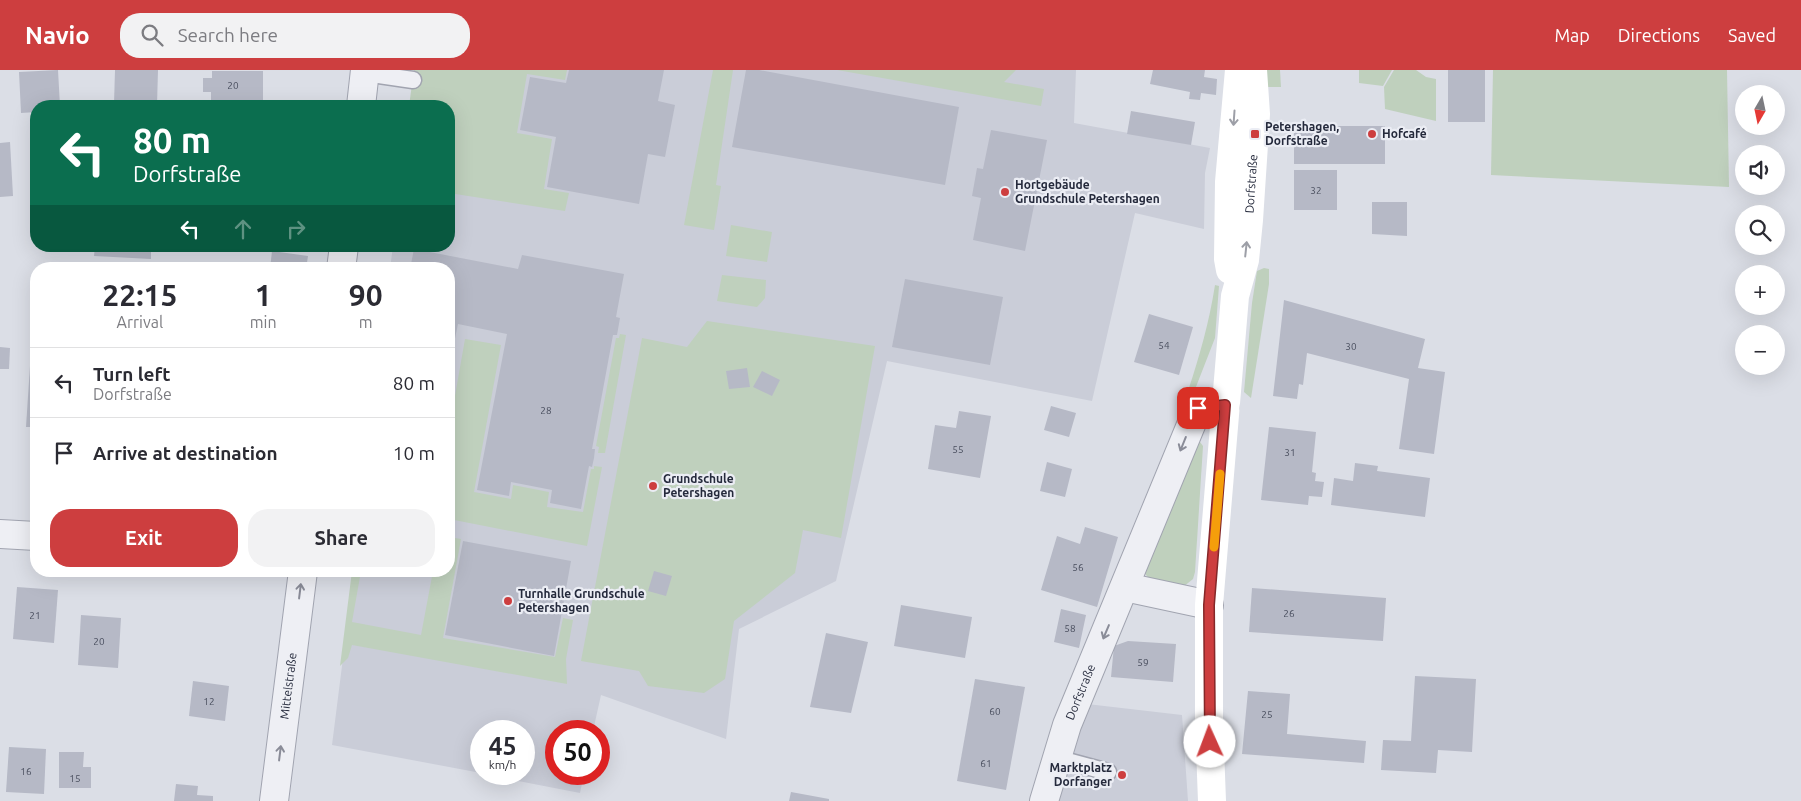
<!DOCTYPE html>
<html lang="en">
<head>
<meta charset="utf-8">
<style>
  :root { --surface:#fff; --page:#f2f2f3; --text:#2b2b33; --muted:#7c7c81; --line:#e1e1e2; --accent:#cd3e3f }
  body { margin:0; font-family:Ubuntu,sans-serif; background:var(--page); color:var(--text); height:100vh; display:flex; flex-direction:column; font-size:19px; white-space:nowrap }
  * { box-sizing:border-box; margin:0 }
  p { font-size:16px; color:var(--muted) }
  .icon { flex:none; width:28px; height:28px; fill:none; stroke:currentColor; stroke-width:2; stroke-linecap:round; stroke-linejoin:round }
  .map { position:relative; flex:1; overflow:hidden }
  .details { position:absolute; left:30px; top:192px; width:425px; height:315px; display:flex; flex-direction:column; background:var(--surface); border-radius:20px; box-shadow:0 5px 20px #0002 }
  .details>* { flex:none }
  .hud { position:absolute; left:30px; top:30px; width:425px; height:152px; border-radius:20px; box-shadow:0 5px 20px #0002; background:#0b6e4f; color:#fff; overflow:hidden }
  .needle { width:32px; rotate:189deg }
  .tools { position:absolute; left:1735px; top:15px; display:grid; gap:10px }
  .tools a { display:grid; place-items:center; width:50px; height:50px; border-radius:50%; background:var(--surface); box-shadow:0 5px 20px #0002; font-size:25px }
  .speed { position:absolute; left:470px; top:650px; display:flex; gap:10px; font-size:25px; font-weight:700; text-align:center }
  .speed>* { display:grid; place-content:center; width:65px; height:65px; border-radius:50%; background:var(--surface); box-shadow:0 5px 20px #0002; line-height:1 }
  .speed small { font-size:12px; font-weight:400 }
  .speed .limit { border:8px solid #d22; background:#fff; color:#111 }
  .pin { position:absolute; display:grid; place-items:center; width:42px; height:42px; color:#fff; margin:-21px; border-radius:10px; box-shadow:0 2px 8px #0006 }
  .me { position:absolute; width:55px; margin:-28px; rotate:358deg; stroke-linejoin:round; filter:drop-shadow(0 0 4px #0008) }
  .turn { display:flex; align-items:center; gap:18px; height:105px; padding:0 20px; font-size:22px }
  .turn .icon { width:65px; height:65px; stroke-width:2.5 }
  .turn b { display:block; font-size:35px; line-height:42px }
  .lanes { display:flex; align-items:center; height:48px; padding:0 20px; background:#0003; justify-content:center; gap:25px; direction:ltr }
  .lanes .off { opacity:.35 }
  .eta { display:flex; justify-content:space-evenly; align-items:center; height:85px; text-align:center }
  .eta b { font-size:30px; font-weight:600; line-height:35px }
  .action { display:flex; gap:10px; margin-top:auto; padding:10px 20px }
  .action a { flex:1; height:58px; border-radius:20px; background:var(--accent); color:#fff; font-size:20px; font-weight:600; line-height:58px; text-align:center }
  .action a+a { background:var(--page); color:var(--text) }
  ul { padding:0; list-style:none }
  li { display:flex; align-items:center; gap:15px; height:70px; padding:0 20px; border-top:1px solid var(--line) }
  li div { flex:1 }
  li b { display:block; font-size:19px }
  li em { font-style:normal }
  header { display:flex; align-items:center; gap:30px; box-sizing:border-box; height:70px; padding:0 25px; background:var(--accent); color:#fff }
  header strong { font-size:24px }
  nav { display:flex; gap:28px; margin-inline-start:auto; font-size:18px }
  .search { width:350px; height:45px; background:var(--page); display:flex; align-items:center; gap:12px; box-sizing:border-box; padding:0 18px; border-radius:20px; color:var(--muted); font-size:19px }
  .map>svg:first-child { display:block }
</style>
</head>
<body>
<header>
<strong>Navio</strong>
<div class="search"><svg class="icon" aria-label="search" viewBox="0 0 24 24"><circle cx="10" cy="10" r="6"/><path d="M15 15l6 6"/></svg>Search here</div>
<nav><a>Map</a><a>Directions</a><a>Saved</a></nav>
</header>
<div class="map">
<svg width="1801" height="731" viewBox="0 0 1801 731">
  <rect width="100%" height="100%" fill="#dbdee6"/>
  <!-- built -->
  <g fill="#cacdd8">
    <polygon points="419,0 1076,0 1074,53 1210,78 1205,103 1204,159 1135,143 1092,331 887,291 836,511 739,559 726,669 601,625 593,661 556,661 556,704 584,704 580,723 483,704 524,704 524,661 481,661 481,703 332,675 354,501 449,501 449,199 390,199 393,176 449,176 449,36"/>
    <polygon points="1087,634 1182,645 1188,731 1050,731"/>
  </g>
  <!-- green -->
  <g fill="#bfd0bd">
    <polygon points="414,0 567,0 565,10 527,4 517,63 552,69 544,119 569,123 565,141 449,123 449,36 409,36"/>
    <polygon points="713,0 733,0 716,115 721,116 714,160 684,155"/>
    <polygon points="837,0 1016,0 1004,12 1044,19 1041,36"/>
    <polygon points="1267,0 1280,0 1281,17 1267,17"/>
    <polygon points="1359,0 1392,0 1383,16 1359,13"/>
    <polygon points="1394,0 1416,0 1426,7 1436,9 1436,51 1385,39 1384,17"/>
    <polygon points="1493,0 1727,0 1729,117 1491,105"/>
    <polygon points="731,155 772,162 767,192 726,186"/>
    <polygon points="1264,198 1269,199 1269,214 1251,328 1244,322 1252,233 1257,201"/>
    <polygon points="722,205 766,210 765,228 757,237 717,231"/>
    <path d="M1215,215L1219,216L1215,268L1194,322L1188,321C1200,284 1209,253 1215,215Z"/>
    <polygon points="707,251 875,276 841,468 803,460 795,503 734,551 725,609 704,623 648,616 639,601 581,591 642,268 687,277"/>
    <polygon points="620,264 626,265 605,383 598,383 599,377 596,376 616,268 619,268"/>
    <polygon points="465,269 501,275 474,422 511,429 513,415 549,422 547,437 583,442 591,399 594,399 594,396 602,397 587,476 449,449 449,360"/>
    <polygon points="1197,371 1200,372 1203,376 1195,502 1193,509 1183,517 1150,510 1143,501"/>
    <polygon points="449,467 461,469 443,568 555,587 563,548 573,550 566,589 567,614 352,575 348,588 340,596 352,501 361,501 352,552 421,565 433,501 449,501"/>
  </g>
  <!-- building -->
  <g fill="#b6b9c6">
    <polygon points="58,0 60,36 36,36 36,42 21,43 19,2"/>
    <polygon points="115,0 158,0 157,35 114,34"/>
    <polygon points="569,0 664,0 658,31 675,35 665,87 648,84 639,134 547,117 556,67 520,60 530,7 566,13"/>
    <polygon points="746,0 759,0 959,37 945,115 732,77"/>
    <polygon points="1153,0 1205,0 1204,7 1217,9 1216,25 1201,23 1200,30 1189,29 1190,22 1150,14"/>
    <rect x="1448" y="0" width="37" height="52"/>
    <polygon points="212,1 263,1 263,36 211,36 211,22 203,22 203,8 212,8"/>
    <polygon points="1131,41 1195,52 1191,75 1127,64"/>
    <rect x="1294" y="56" width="91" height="38"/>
    <polygon points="991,60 1047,70 1025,181 973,170 981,128 972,126 977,98 983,99"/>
    <polygon points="10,72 13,126 0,127 0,73"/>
    <rect x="1294" y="100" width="43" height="40"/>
    <polygon points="1372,132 1407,132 1407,166 1372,164"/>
    <polygon points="95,176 151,176 151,189 94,186"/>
    <polygon points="414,179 518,199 522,185 624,204 616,247 620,248 617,265 613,265 592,379 595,379 594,388 592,397 589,396 581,439 550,433 552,420 511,412 509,426 477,420 507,264 458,254 449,297 449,199 410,199"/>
    <polygon points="272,181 308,186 306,199 270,199"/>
    <polygon points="905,209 1003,227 990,295 892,277"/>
    <polygon points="1284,230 1425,269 1418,298 1445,302 1434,384 1399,379 1409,309 1307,283 1303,315 1299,314 1297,329 1273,326"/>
    <polygon points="32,241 36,241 36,272 31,272"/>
    <polygon points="1149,244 1193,257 1179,305 1134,292"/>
    <polygon points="0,277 10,278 9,299 0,299"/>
    <polygon points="30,296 36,296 36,357 26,357"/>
    <polygon points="747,298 750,317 729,319 726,301"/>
    <polygon points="762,301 780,310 772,326 753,317"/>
    <polygon points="1051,336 1076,343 1069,367 1044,360"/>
    <polygon points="959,341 991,346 980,408 928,399 935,355 956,358"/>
    <polygon points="1269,357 1316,362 1312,402 1316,403 1315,411 1324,412 1322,427 1309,426 1308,435 1261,430"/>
    <polygon points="1047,392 1072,399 1065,427 1040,421"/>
    <polygon points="1355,393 1378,396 1377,401 1430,408 1425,447 1331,435 1334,408 1353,411"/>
    <polygon points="1085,457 1118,467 1097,537 1041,520 1057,466 1080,474"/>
    <polygon points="463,471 571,491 554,586 445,565"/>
    <polygon points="654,501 672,506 666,526 648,521"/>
    <polygon points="17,517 58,520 54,573 13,569"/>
    <polygon points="1252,518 1386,528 1383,571 1249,562"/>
    <polygon points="901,535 972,547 965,588 894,576"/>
    <polygon points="1061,539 1086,545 1079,578 1054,572"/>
    <polygon points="81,545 121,548 118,598 78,595"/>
    <polygon points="826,563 868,572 851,643 810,637"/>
    <polygon points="1128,571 1176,574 1173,612 1111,607 1114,576"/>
    <polygon points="1415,606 1476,609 1472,682 1438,680 1436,703 1381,700 1383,670 1411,671"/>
    <polygon points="975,609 1025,617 1006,720 957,711"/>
    <polygon points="193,611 229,616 225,651 189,646"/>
    <polygon points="1248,621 1290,624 1287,664 1366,671 1364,693 1242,684"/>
    <polygon points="9,677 46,679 44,724 6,722"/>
    <polygon points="59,682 84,682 83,697 91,697 91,718 59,718"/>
    <polygon points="176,714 198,716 197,725 213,726 213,731 174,731"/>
    <polygon points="791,722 829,729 829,731 789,731"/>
  </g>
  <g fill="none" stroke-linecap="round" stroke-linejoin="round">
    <defs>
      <g id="lane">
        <polyline points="365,3 413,10"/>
        <polyline points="1056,688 1108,702"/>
      </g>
      <g id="street">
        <polyline points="361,36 365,0"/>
        <polyline points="341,199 344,176"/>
        <polyline points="0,464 36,466"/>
        <polyline points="1125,517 1209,535"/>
        <path id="s1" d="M274,731L303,501"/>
        <path id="s2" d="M1044,731L1067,655L1198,338L1225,335"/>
      </g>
    </defs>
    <!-- lane casing -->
    <use href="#lane" stroke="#a1a4b0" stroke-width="19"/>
    <!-- street casing -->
    <use href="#street" stroke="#a1a4b0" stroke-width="30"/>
    <!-- lane -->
    <use href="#lane" stroke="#eeeff4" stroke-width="16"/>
    <!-- street -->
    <use href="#street" stroke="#eeeff4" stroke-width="28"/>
    <!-- secondary -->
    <g stroke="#fff" stroke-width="28">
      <polyline points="1230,200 1228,189 1229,112 1239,0"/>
      <path id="s3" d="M1212,731L1209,652V535L1235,226L1245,190L1249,150L1256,44L1253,0"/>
    </g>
  </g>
  <!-- one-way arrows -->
  <defs><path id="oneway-shaft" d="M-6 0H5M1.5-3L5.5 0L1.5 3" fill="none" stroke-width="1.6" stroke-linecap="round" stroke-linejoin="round" transform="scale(1.25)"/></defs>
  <g stroke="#9d9fa7">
    <use href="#oneway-shaft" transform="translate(1234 48) rotate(94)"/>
    <use href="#oneway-shaft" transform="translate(1246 179) rotate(-84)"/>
  </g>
  <g stroke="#8a8c98">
    <use href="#oneway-shaft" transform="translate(1183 374) rotate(112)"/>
    <use href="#oneway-shaft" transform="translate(300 521) rotate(-83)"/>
    <use href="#oneway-shaft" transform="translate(1106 562) rotate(113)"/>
    <use href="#oneway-shaft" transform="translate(280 683) rotate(-83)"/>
  </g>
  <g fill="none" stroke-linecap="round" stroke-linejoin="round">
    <defs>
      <polyline id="route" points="1198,338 1225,335 1209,535 1210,672"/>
    </defs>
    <!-- route casing -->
    <use href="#route" stroke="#852829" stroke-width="12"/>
    <!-- route -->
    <use href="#route" stroke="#cd3e3f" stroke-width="9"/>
    <!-- slow -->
    <polyline stroke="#f59e0b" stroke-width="9" points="1214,477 1220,404"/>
  </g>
  <!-- markers -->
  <g fill="#cd3e3f" stroke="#ebedf4" stroke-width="2">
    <rect x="1250" y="59" width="10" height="10" rx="2.5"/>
    <circle cx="1372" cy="64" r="5"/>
    <circle cx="1005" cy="122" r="5"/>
    <circle cx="653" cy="416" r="5"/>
    <circle cx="508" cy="531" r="5"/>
    <circle cx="1122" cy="705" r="5"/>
  </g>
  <g text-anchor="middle" stroke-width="4.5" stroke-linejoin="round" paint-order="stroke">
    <!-- number labels -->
    <g font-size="10" fill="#494e5e">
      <text x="233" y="19">20</text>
      <text x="1316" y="124">32</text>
      <text x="1164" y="279">54</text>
      <text x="1351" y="280">30</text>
      <text x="546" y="344">28</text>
      <text x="958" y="383">55</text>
      <text x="1290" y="386">31</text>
      <text x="1078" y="501">56</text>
      <text x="1289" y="547">26</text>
      <text x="35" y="549">21</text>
      <text x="1070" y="562">58</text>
      <text x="99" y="575">20</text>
      <text x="1143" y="596">59</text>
      <text x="209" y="635">12</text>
      <text x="995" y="645">60</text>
      <text x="1267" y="648">25</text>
      <text x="986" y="697">61</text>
      <text x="26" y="705">16</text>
      <text x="75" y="712">15</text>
    </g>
    <!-- poi labels -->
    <g font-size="12" font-weight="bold" fill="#252a3c" stroke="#ebedf4" text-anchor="start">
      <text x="1265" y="61">Petershagen,<tspan x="1265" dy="14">Dorfstraße</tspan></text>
      <text x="1382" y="68">Hofcafé</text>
      <text x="1015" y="119">Hortgebäude<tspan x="1015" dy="14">Grundschule Petershagen</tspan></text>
      <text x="663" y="413">Grundschule<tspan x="663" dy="14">Petershagen</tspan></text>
      <text x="518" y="528">Turnhalle Grundschule<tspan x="518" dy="14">Petershagen</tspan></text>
      <text x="1112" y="702" text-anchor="end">Marktplatz<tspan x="1112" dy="14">Dorfanger</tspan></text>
    </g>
    <!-- street labels -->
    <g font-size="12" fill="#252a3c" stroke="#ebedf4">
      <text dy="4" stroke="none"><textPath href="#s3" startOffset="620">Dorfstraße</textPath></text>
      <text dy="4" stroke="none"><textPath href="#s1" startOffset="116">Mittelstraße</textPath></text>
      <text dy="4" stroke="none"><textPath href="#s2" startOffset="115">Dorfstraße</textPath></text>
    </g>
  </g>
</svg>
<div class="tools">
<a><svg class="needle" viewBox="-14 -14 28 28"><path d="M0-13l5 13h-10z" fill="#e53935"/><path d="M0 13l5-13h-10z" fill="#7c7c81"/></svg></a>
<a><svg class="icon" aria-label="sound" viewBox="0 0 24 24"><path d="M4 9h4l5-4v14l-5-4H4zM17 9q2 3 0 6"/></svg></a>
<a><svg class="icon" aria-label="search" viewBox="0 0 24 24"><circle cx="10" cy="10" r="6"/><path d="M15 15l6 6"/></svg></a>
<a>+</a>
<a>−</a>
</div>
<div class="speed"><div>45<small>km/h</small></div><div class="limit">50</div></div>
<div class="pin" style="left:1198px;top:338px;background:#d93025"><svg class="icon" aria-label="arrive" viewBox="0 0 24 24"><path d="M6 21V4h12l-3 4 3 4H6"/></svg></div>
<svg class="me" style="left:1210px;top:672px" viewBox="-20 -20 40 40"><circle r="19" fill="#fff"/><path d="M0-13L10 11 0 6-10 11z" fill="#cd3e3f"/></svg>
<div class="hud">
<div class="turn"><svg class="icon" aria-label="left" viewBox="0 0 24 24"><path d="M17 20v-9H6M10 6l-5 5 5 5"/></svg><div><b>80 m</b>Dorfstraße</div></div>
<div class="lanes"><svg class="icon" aria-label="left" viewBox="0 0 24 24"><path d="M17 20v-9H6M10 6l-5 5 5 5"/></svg><svg class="icon off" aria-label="ahead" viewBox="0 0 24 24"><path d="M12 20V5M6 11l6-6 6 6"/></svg><svg class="icon off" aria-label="right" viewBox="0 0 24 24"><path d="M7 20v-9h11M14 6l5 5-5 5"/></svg></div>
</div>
<section class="details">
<div class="eta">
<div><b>22:15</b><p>Arrival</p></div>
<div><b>1</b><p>min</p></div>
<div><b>90</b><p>m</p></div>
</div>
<ul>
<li><svg class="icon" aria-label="left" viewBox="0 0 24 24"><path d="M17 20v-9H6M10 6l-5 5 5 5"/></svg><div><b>Turn left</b><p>Dorfstraße</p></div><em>80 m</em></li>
<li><svg class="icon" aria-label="arrive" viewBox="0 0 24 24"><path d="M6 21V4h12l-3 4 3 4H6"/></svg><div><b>Arrive at destination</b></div><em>10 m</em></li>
</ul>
<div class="action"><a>Exit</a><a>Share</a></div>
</section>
</div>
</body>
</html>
